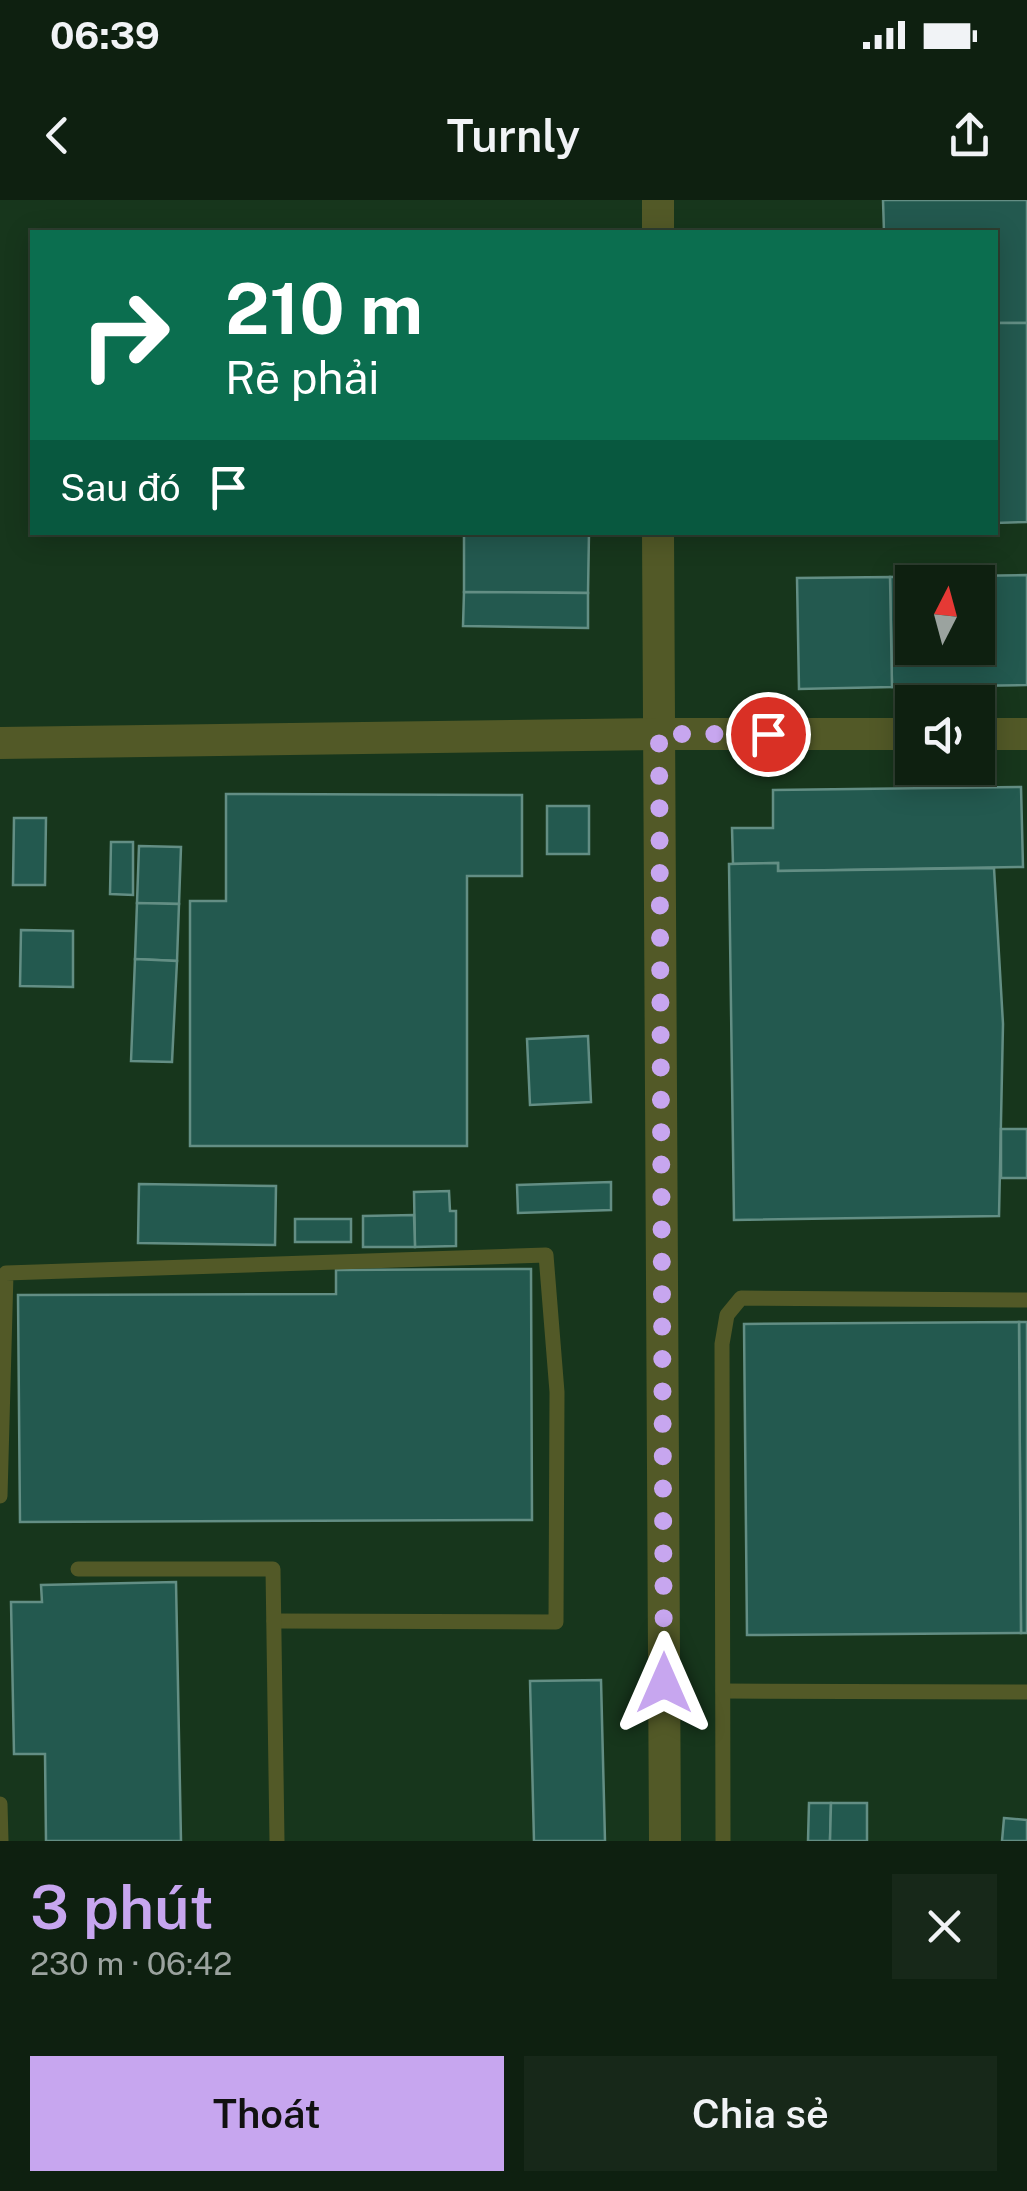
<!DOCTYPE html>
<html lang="vi">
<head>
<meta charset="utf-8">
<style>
  :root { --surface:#0e2010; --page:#172819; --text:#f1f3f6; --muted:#9ba39f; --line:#2e3e30; --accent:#c7a6ef }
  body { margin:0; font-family:"Public Sans",sans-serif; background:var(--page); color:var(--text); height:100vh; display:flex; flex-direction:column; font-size:38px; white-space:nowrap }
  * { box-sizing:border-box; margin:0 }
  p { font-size:32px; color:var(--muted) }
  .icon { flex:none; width:55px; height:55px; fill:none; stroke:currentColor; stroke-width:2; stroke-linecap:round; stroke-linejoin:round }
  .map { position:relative; height:1641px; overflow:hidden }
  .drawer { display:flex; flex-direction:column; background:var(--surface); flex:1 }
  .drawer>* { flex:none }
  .guide { position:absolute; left:30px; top:30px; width:968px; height:305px; border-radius:0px; box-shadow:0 5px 25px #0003,0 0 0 2px var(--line); background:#0b6e4f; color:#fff; overflow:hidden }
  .needle { width:65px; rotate:6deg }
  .tools { position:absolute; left:895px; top:365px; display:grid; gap:20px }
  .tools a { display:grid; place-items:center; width:100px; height:100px; border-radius:0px; background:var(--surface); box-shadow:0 5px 25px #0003,0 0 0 2px var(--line); font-size:50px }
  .pin { position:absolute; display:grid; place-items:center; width:85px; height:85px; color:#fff; margin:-42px; border:5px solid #fff; border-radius:50%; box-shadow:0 2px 10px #0007 }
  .me { position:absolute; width:110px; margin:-55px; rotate:0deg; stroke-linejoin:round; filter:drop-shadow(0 0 8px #0008) }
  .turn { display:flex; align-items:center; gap:35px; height:210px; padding:0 30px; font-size:45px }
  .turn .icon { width:130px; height:130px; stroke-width:2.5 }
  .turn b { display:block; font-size:70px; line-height:85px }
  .then { display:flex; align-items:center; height:95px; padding:0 30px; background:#0003; gap:20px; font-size:38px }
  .round { display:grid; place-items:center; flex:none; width:105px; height:105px; border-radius:0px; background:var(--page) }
  .headline { display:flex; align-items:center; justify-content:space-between; height:170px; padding:0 30px }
  h1 { font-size:60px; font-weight:600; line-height:75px; color:var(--accent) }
  .cta { display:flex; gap:20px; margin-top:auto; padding:20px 30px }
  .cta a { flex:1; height:115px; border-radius:0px; background:var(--accent); color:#111; font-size:40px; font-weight:600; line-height:115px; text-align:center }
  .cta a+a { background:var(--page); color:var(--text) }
  .status { display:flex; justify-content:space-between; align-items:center; height:70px; padding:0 50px; background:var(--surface); direction:ltr }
  .status svg { height:28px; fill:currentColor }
  header { display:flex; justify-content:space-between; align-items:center; height:130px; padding:0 30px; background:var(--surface); font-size:45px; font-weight:600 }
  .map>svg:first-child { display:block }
</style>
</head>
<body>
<div class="status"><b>06:39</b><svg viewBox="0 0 49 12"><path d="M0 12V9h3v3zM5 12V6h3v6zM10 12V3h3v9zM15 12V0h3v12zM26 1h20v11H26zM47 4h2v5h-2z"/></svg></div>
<header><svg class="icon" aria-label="back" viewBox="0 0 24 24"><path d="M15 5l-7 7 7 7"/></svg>Turnly<svg class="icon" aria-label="share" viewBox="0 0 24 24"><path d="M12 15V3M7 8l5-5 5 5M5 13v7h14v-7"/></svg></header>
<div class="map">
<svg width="1027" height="1641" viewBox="0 0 1027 1641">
  <rect width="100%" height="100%" fill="#122b16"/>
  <!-- built -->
  <path fill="#17361c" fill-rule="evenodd" d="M0,0H1027V1641H0ZM32,32H995V332H32ZM912,382H978V448H912ZM912,502H978V568H912Z"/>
  <!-- building -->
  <g fill="#23594f" stroke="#638e84" stroke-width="2.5" fill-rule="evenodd">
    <polygon points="883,0 1027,0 1027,123 995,123 995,32 884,32"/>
    <polygon points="995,123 1027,123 1027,322 995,323"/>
    <polygon points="464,332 589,332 588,393 464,392"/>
    <path d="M1027,375V485L892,487L890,377ZM912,382H978V448H912Z"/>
    <polygon points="890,377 892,487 799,489 797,378"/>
    <polygon points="464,392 588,393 588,428 463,426"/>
    <polygon points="1021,587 1023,667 778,671 778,663 733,664 732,628 773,628 773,590"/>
    <polygon points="226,594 522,595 522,676 467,676 467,946 190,946 190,701 226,701"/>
    <rect x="547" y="606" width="42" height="48"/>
    <polygon points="14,618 46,618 45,685 13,685"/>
    <polygon points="111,642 133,642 133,695 110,694"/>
    <polygon points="139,646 181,647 179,704 137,703"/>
    <polygon points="778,663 778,671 994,668 1003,824 999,1016 734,1020 729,664"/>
    <polygon points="137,703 179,704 177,761 135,759"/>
    <polygon points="21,730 73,731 73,787 20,786"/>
    <polygon points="135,759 177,761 172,862 131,861"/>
    <polygon points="588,836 591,902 530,905 527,839"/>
    <rect x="1001" y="929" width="26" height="49"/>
    <polygon points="611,982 611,1010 518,1013 517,985"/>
    <polygon points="139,984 276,986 275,1045 138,1043"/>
    <polygon points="449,991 450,1011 456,1011 456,1046 415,1047 414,992"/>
    <polygon points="414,1015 415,1047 363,1047 363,1016"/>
    <rect x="295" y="1019" width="56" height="23"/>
    <polygon points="531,1069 532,1320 20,1322 18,1095 336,1094 336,1070"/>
    <polygon points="1019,1122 1027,1122 1027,1433 1021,1433"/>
    <polygon points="1019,1122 1021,1433 747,1435 744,1124"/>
    <polygon points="176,1382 181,1641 46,1641 45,1554 14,1554 11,1402 42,1402 41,1385"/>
    <polygon points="601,1480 605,1641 534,1641 530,1481"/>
    <polygon points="809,1603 831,1603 830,1641 808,1641"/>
    <polygon points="831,1603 867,1603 867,1641 830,1641"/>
    <polygon points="1004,1618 1027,1620 1027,1641 1002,1641"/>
  </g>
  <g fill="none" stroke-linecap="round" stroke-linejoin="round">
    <!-- service -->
    <g stroke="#525927" stroke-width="15">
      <polyline points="0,1296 6,1073 546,1055 557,1192 556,1422 274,1421"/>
      <polyline points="78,1369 273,1369 277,1641"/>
      <polyline points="723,1491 1027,1492"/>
      <polyline points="0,1604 1,1641"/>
      <polyline points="723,1641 722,1144 727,1115 741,1098 1027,1100"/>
    </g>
    <!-- minor -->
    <g stroke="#525927" stroke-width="32">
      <polyline points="658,0 658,32"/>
      <polyline points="658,332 665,1641"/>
      <polyline points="978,534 1027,534"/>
      <polyline points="0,543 659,534 912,534"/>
    </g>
  </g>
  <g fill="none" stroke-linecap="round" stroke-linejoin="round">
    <!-- route -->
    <polyline stroke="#c7a6ef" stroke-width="18" stroke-dasharray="0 32.4" points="664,1483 659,534 768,534"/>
  </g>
</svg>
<div class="tools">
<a><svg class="needle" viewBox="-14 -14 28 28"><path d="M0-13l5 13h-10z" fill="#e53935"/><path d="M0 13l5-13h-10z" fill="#9ba39f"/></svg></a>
<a><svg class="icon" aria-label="sound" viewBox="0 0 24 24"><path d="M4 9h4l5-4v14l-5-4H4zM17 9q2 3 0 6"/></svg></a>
</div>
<div class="pin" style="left:768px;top:534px;background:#d93025"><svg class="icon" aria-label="arrive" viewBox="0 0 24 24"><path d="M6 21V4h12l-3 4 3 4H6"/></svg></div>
<svg class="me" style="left:664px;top:1483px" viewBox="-20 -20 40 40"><path d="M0-17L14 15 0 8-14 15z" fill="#c7a6ef" stroke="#fff" stroke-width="4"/></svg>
<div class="guide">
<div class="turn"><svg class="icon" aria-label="right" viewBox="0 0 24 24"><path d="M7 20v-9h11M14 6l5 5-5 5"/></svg><div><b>210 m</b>Rẽ phải</div></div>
<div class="then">Sau đó<svg class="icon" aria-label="arrive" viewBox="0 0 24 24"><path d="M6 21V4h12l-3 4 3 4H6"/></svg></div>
</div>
</div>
<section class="drawer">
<div class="headline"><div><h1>3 phút</h1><p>230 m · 06:42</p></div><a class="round"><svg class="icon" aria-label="close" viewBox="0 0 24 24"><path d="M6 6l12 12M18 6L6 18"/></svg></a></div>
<div class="cta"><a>Thoát</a><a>Chia sẻ</a></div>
</section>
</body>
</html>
